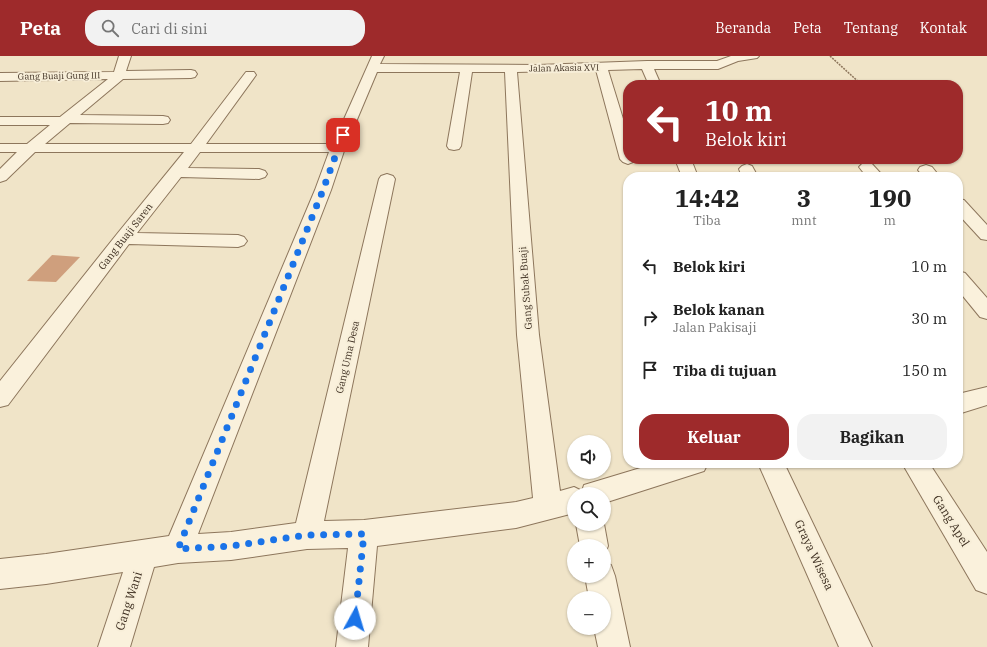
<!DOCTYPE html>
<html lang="id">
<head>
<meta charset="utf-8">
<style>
  :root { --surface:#fff; --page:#f2f2f2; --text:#222; --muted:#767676; --accent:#9e2a2b }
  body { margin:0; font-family:"IBM Plex Serif",serif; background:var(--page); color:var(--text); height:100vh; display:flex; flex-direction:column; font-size:15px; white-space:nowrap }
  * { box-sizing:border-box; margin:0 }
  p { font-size:13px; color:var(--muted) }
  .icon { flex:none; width:22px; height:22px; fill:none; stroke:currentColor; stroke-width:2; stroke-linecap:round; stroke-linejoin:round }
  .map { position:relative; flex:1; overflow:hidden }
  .panel { position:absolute; left:623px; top:116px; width:340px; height:296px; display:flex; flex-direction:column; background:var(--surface); border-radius:16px; box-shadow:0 1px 3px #0004 }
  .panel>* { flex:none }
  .hud { position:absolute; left:623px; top:24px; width:340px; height:84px; border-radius:16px; box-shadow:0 1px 3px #0004; background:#9e2a2b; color:#fff; overflow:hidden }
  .controls { position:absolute; left:567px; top:379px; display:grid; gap:8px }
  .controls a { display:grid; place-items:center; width:44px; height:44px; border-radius:50%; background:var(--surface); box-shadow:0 1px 3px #0004; font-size:20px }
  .pin { position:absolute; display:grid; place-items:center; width:34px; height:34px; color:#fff; margin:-17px; border-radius:8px; box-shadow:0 2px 6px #0006 }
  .me { position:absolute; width:44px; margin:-22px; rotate:6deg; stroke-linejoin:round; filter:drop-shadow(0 0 3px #0008) }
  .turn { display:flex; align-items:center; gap:14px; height:84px; padding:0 16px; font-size:18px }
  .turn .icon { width:52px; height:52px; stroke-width:2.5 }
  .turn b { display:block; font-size:28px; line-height:34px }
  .eta { display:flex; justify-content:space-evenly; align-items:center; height:68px; text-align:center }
  .eta b { font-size:24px; font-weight:700; line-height:28px }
  .cta { display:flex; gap:8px; margin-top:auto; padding:8px 16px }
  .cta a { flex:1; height:46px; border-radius:16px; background:var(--accent); color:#fff; font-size:16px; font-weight:700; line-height:46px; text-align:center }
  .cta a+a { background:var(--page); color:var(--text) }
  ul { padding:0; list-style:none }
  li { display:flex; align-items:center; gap:12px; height:52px; padding:0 16px }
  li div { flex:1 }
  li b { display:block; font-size:15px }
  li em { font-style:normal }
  header { display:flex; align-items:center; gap:24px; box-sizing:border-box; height:56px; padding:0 20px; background:var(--accent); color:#fff }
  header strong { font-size:19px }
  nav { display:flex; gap:22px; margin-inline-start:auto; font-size:14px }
  .search { width:280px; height:36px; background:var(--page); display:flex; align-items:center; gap:10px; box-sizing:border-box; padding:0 14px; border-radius:16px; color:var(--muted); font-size:15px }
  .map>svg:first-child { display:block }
</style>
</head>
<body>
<header>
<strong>Peta</strong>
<div class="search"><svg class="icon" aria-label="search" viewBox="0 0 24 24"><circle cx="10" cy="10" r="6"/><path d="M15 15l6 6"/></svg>Cari di sini</div>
<nav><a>Beranda</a><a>Peta</a><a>Tentang</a><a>Kontak</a></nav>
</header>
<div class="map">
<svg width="987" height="591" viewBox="0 0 987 591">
  <rect width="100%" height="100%" fill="#f0e4c8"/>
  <!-- building -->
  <polygon fill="#cf9f7d" points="52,199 80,201 56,226 27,225"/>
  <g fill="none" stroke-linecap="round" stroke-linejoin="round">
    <defs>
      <g id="minor">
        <path d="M119,0H131L126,15L191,14L195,15L197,18L195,21L191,22L123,23L80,59L163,60L168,61L170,64L168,67L163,68L70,67L45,88H191L246,16H254L256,19L206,88H333L372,0H384L380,8L538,9L647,5H717L731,0H759L757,2L738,5L718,13H654L661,29H649L642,13L608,14L628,79V103H636L633,106L628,108L623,106L620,103L596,14L517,16L539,279L560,435L574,431L582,435L584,429L594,426L657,407H708L704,415L604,447V438H574V457L516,472L377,490L368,591H336L348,492L307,493L231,504L178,507L154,511L130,591H98L123,516L46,528L0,533V503L46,498L169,480L315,134L329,96H200L188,112L259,113L265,115L267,118L265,121L259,123L181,121L137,177L238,179L244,181L247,185L244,189L238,191L129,188L8,349L0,351V325L117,178L184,96H35L6,124L0,126V113L17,96H0V88H27L50,69H0V61H60L108,23L0,25V17L114,16ZM377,16H460L447,90L449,93L454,94L459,93L461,90L472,16H505L517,279L533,442L516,446L364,464L324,465L395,123L393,120L387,118L381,120L379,123L296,467L231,476L198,478L331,134L345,92Z"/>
        <polygon points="675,103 691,103 698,121 682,121"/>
        <polygon points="867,106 872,108 884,121 867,121 859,111 862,108"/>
        <polygon points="747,108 752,110 758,121 742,121 739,113 742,110"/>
        <polygon points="926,109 932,111 940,121 924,121 918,114 920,111"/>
        <polygon points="958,143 964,144 987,169 987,184 981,183 958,158"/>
        <polygon points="958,215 965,217 987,242 987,263 980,261 958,234"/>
        <polygon points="987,331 987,349 958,358 958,338"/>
        <polygon points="758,407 784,407 872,591 839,591"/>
        <polygon points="902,407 929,407 987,496 987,538 976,534"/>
        <polygon points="576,468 604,468 608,490 604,500 604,490 580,490"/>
        <polygon points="604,507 611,509 615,520 630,591 598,591 594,572 604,572 604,542 589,542 585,520 604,520"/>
      </g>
    </defs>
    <!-- minor casing -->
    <use href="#minor" stroke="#8d765c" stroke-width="2"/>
    <!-- path -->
    <polyline stroke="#8d765c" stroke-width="1.5" stroke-dasharray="2 1" stroke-linecap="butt" points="830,0 862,29"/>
    <!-- minor -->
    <use href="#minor" fill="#faf1dc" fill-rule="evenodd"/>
  </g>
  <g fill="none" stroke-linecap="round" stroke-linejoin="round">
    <!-- route -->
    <polyline stroke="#1a73e8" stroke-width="7" stroke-dasharray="0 12.6" points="343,79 323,134 178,493 231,490 307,479 364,478 355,563"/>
  </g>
  <g text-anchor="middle" stroke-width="4" stroke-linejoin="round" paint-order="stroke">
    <!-- far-street labels -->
    <g font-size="9" fill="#3d2e20" stroke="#f7eed8">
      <text transform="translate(564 12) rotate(-1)" y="3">Jalan Akasia XVI</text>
      <text transform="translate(59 20) rotate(-1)" y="3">Gang Buaji Gung III</text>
    </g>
    <!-- street labels -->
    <g font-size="10" fill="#3d2e20" stroke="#f7eed8">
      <text transform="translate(125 180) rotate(-52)" y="4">Gang Buaji Saren</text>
      <text transform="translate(525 232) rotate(-94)" y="4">Gang Subak Buaji</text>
      <text transform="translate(347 301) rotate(-77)" y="4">Gang Uma Desa</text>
    </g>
    <!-- near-street labels -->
    <g font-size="12" fill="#3d2e20" stroke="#f7eed8">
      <text transform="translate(951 465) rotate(58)" y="4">Gang Apel</text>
      <text transform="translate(814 499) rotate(65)" y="4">Graya Wisesa</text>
      <text transform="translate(129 545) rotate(-72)" y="4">Gang Wani</text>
    </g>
  </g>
</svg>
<div class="controls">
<a><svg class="icon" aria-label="sound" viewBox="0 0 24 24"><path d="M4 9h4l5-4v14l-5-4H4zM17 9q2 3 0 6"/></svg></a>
<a><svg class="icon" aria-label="search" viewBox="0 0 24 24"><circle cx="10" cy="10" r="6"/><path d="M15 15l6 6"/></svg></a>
<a>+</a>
<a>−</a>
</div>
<div class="pin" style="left:343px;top:79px;background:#d93025"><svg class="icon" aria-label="arrive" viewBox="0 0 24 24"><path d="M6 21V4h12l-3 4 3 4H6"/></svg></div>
<svg class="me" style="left:355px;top:563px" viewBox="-20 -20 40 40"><circle r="19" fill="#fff"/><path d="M0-13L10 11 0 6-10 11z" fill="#1a73e8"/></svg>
<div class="hud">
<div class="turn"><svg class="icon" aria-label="left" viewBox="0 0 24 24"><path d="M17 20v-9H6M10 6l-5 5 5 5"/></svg><div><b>10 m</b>Belok kiri</div></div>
</div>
<section class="panel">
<div class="eta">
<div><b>14:42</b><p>Tiba</p></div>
<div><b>3</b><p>mnt</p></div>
<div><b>190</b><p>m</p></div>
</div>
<ul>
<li><svg class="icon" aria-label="left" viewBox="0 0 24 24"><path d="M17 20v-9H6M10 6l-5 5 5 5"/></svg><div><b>Belok kiri</b></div><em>10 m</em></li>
<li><svg class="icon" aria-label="right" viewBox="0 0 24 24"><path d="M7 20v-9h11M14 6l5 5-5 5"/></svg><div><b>Belok kanan</b><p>Jalan Pakisaji</p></div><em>30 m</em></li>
<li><svg class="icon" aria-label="arrive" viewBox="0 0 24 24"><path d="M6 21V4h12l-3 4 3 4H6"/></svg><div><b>Tiba di tujuan</b></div><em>150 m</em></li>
</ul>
<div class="cta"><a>Keluar</a><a>Bagikan</a></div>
</section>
</div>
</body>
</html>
